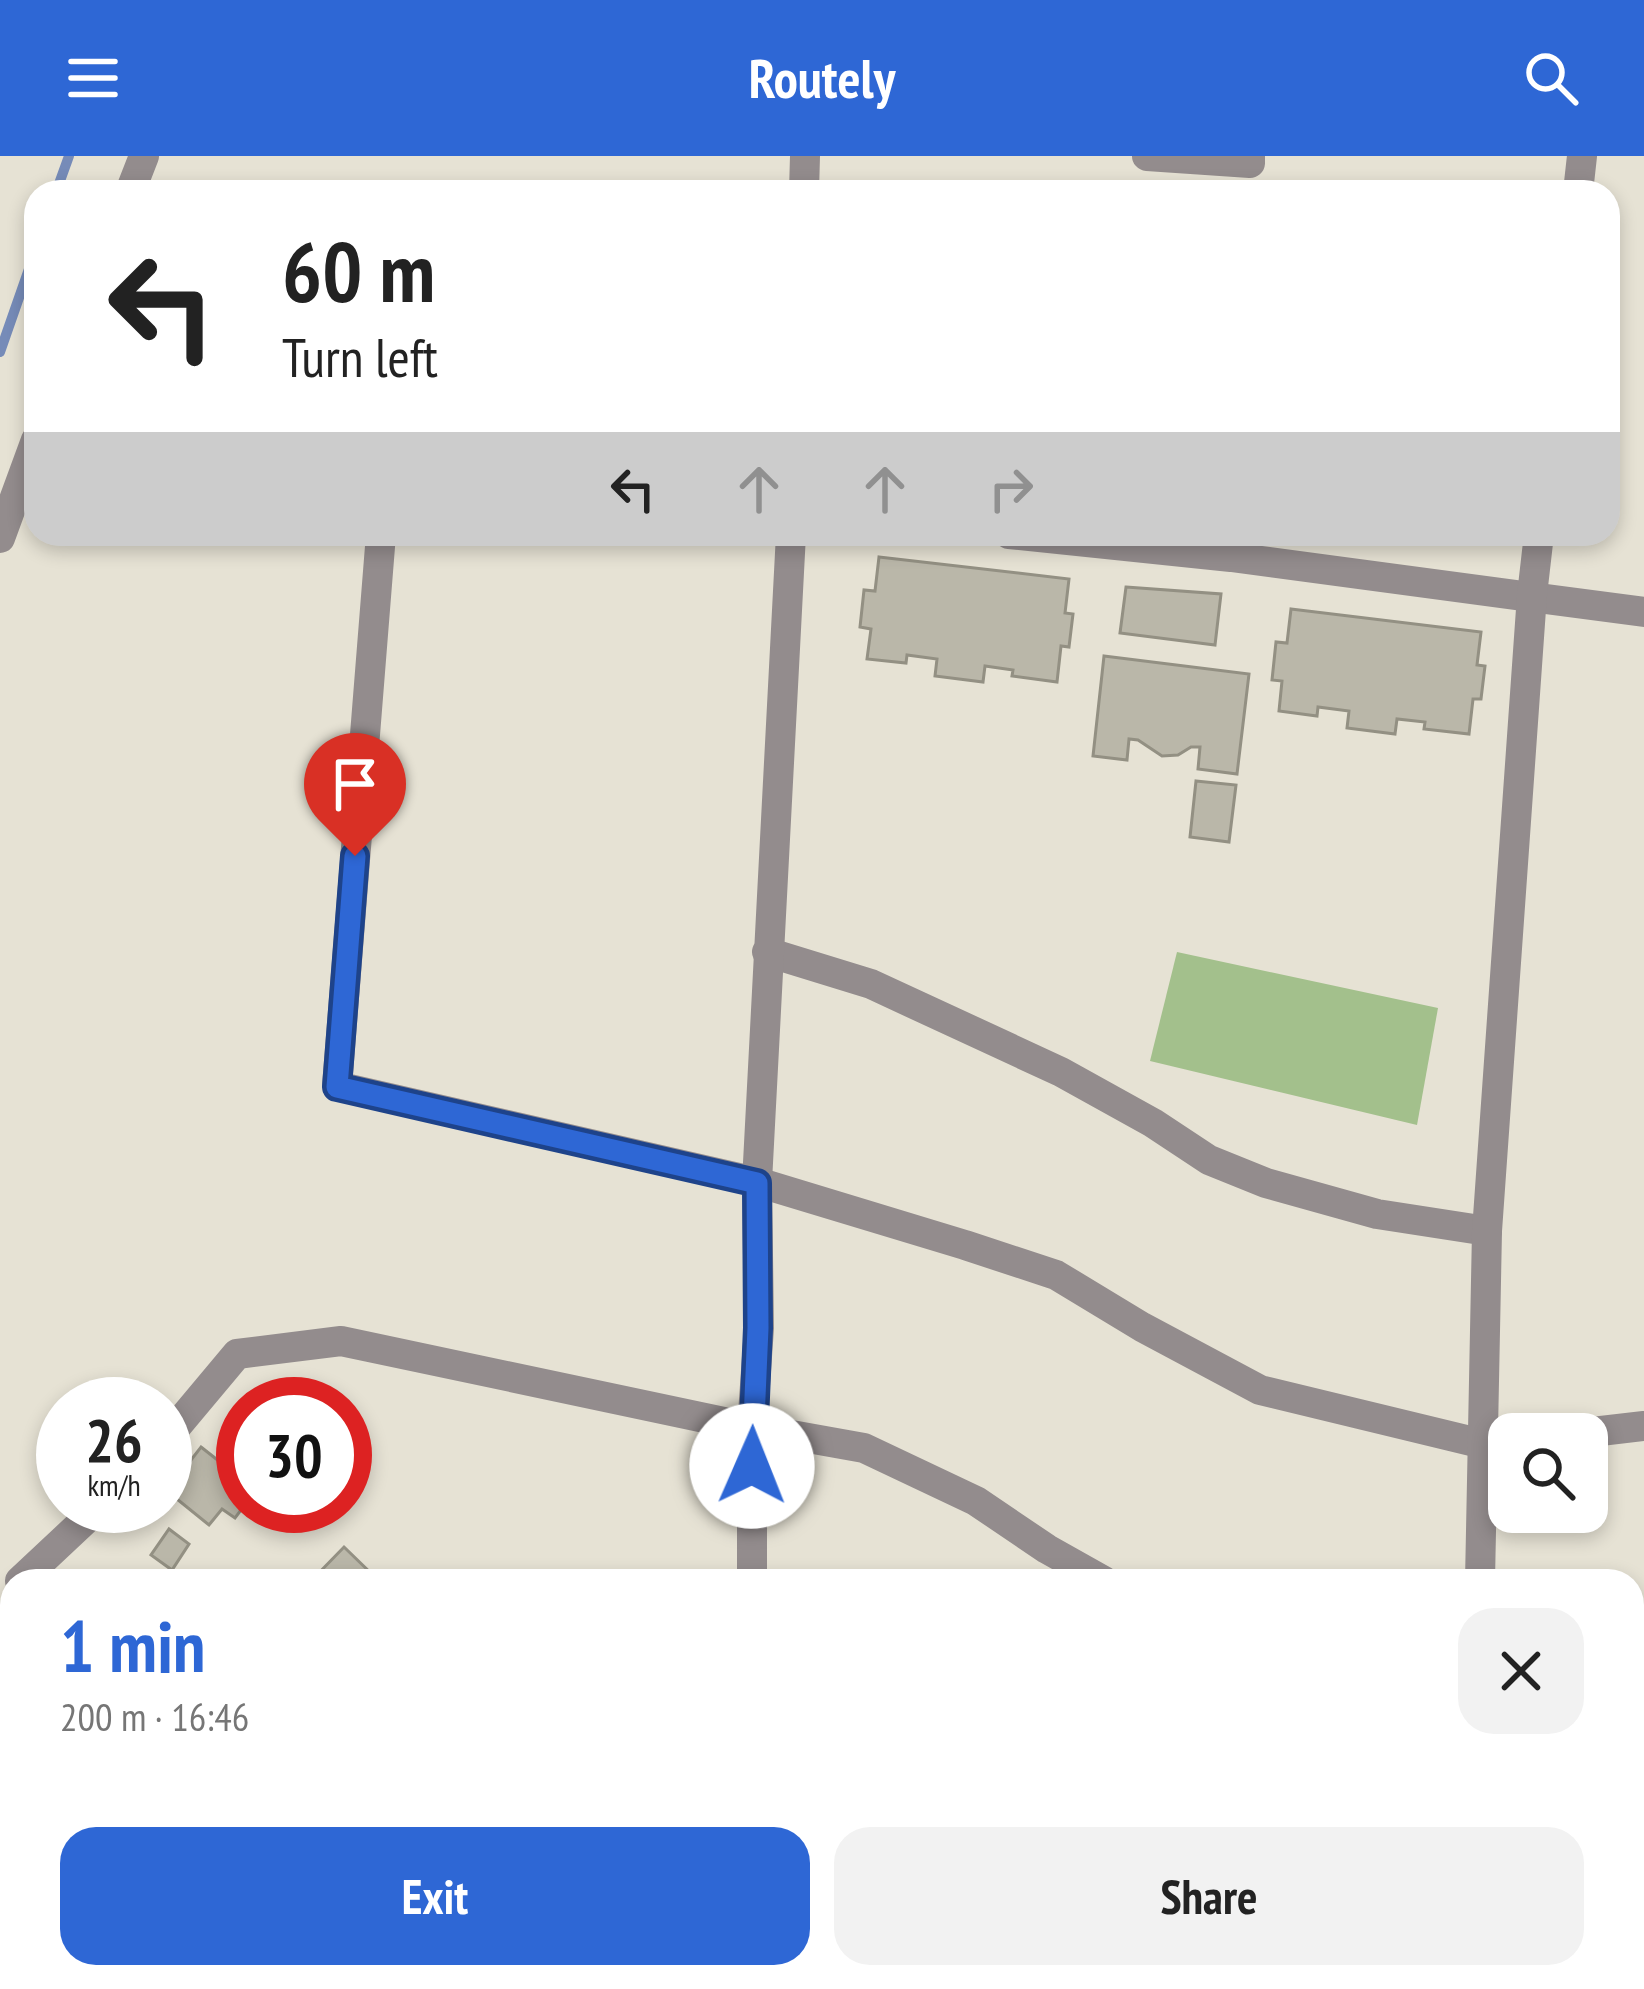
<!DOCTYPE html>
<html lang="en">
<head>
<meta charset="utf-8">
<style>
  :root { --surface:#fff; --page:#f2f2f2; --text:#222; --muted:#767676; --accent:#2e67d5 }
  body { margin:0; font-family:"PT Sans Narrow",sans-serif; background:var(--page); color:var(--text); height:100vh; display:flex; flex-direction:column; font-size:45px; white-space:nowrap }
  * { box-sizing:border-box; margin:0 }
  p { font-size:39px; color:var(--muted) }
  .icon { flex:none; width:66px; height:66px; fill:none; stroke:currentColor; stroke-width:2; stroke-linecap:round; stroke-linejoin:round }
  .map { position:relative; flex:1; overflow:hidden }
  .drawer { position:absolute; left:0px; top:1413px; width:1644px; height:420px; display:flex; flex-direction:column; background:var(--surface); border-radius:36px 36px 0 0; box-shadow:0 6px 18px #0003 }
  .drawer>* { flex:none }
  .hud { position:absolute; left:24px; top:24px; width:1596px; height:366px; border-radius:36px; box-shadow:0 6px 18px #0003; background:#fff; color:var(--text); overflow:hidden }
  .fabs { position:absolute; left:1488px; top:1257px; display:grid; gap:24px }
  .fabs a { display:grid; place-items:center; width:120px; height:120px; border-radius:24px; background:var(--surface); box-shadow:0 6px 18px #0003; font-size:60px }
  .speed { position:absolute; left:36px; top:1221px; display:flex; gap:24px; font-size:60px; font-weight:700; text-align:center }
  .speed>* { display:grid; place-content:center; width:156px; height:156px; border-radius:50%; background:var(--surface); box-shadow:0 6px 18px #0003; line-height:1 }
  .speed small { font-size:30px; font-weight:400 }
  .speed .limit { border:18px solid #d22; background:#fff; color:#111 }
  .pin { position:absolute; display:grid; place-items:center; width:102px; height:102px; color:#fff; margin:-123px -51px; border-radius:50% 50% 50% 0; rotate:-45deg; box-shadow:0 0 12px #0007 }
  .pin .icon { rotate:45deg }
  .me { position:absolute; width:132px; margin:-66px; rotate:1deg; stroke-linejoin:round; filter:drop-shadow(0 0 9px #0008) }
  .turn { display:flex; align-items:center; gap:42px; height:252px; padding:0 60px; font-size:54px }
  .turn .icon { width:156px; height:156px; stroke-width:2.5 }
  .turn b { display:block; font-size:84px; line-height:102px }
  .lanes { display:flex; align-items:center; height:114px; padding:0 60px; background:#0003; justify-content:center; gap:60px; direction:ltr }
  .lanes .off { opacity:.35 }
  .round { display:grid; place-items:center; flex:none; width:126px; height:126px; border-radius:36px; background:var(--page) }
  .summary { display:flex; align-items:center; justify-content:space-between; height:204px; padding:0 60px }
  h1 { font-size:72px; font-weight:600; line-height:90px; color:var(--accent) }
  .primary-button { display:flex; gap:24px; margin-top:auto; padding:24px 60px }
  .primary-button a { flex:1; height:138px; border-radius:36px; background:var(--accent); color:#fff; font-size:48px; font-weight:600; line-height:138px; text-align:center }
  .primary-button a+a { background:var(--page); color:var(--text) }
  header { display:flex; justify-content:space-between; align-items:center; height:156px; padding:0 60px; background:var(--accent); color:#fff; font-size:54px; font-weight:600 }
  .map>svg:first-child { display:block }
</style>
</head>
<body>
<header><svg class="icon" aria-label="menu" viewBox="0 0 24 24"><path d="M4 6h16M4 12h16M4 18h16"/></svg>Routely<svg class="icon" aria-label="search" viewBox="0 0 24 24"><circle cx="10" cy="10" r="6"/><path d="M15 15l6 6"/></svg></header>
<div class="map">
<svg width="1644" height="1833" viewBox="0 0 1644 1833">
  <rect width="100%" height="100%" fill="#e6e2d4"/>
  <!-- green -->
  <polygon fill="#a3c08c" points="1177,796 1438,852 1417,969 1150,905"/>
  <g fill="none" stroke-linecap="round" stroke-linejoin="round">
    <!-- stream -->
    <g stroke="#768bb8" stroke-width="10">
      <polyline points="56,36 69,0"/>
      <polyline points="0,196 36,93"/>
    </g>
  </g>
  <!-- building -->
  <g fill="#bab7a9" stroke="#939083" stroke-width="3">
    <polygon points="879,401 1069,423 1065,457 1073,458 1069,491 1061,490 1057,526 1012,520 1013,514 985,510 983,526 935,520 937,503 907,499 906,507 867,503 871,473 860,471 864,434 875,435"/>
    <polygon points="1126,431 1221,438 1215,489 1120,477"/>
    <polygon points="1291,453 1481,476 1477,509 1485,510 1481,543 1473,543 1469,578 1424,573 1425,566 1397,563 1395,578 1347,572 1349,555 1318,551 1317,560 1279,555 1282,525 1272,524 1276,486 1287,487"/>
    <polygon points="1104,500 1249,518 1237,618 1198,613 1200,591 1191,591 1178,599 1162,600 1138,584 1129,583 1127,604 1093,600"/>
    <polygon points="1196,625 1236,629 1229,686 1190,681"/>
    <polygon points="201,1291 243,1324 244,1350 235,1362 222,1353 209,1369 167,1335"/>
    <polygon points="169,1373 189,1388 172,1414 151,1399"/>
    <polygon points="344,1391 379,1425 311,1425"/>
    <polygon points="0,1649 12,1655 12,1672 0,1694"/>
    <polygon points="2,1708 12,1714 12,1720 1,1739"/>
    <polygon points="0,1804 12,1811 12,1821 27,1821 20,1833 0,1833"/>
    <polygon points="476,1821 499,1821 493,1833 470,1833"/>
    <polygon points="563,1821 592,1821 600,1826 595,1833 566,1833 558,1828"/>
  </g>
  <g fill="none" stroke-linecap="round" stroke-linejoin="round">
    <!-- minor -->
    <g stroke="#938c8d" stroke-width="30">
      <polyline points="1147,0 1250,7 1250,0"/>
      <polyline points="130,36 144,0"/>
      <polyline points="804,36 805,0"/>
      <polyline points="1578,36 1582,0"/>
      <polyline points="381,378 337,930 757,1026 965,1089 1056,1119 1142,1171 1260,1234 1483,1288 1509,1285"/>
      <polyline points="1009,378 1231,401 1644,456"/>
      <polyline points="0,382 36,284"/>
      <polyline points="767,796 871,828 1061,916 1153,967 1209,1004 1266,1027 1377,1058 1487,1075"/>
      <polyline points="1575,1278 1644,1270"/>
      <polyline points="165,1284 237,1198 341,1185 752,1272 864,1292 976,1345 1047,1393 1104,1425"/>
      <polyline points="20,1425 100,1350"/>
      <polyline points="752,1425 752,1272 759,1172 757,1026 791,378"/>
      <polyline points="1480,1425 1487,1075 1532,439 1539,378"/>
      <polyline points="1632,1512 1644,1512"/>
      <polyline points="0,1562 12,1572"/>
      <polyline points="0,1778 12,1785"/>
      <polyline points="71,1821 91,1833"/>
      <polyline points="324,1821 339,1833"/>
      <polyline points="638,1821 654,1833"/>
      <polyline points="191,1833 199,1821"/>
      <polyline points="419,1833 426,1821"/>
      <polyline points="678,1833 682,1821"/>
      <polyline points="1470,1833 1470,1821"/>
    </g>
  </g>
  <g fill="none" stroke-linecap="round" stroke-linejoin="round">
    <defs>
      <polyline id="route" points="355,700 337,931 757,1027 758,1172 752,1310"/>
    </defs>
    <!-- route casing -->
    <use href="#route" stroke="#1e438a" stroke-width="30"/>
    <!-- route -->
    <use href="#route" stroke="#2e67d5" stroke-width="21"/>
  </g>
</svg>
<div class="fabs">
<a><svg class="icon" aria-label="search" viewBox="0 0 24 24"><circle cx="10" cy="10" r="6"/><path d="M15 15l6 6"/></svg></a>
</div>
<div class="speed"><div>26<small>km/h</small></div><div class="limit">30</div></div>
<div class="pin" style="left:355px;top:700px;background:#d93025"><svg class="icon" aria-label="arrive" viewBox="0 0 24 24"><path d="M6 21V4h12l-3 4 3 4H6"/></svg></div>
<svg class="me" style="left:752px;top:1310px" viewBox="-20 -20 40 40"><circle r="19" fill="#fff"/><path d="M0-13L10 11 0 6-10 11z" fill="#2e67d5"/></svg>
<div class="hud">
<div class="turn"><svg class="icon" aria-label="left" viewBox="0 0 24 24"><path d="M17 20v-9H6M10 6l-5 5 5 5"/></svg><div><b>60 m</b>Turn left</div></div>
<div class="lanes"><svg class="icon" aria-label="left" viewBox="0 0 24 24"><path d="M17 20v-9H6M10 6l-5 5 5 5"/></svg><svg class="icon off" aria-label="ahead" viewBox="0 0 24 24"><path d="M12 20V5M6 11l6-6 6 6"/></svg><svg class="icon off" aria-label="ahead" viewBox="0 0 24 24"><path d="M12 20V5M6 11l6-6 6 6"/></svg><svg class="icon off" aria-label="right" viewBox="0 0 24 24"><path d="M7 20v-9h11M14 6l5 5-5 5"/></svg></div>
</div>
<section class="drawer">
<div class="summary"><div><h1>1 min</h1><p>200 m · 16:46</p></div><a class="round"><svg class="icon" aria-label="close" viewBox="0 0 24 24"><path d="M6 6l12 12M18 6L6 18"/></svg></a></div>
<div class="primary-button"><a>Exit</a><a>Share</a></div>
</section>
</div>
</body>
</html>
